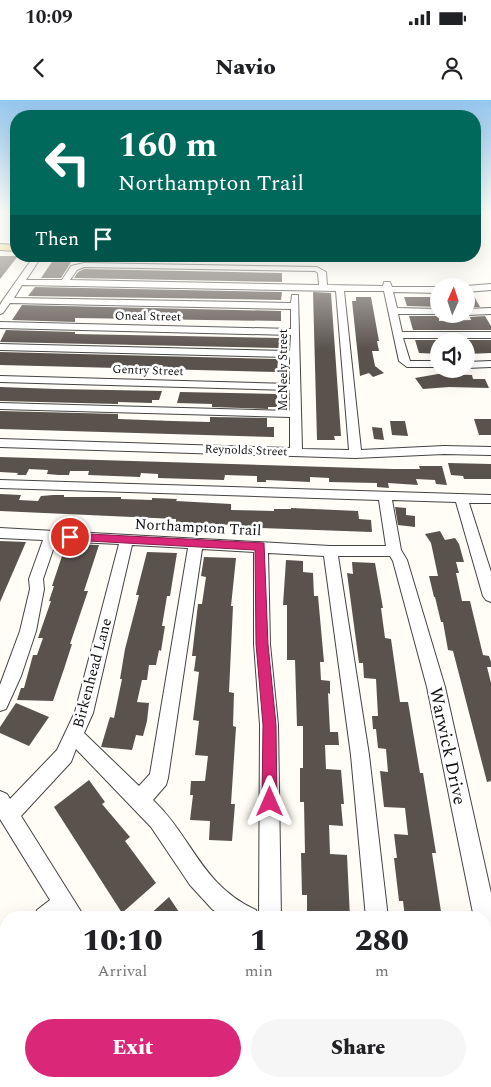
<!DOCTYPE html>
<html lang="en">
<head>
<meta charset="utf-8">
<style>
  :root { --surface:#fff; --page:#f6f6f6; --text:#202124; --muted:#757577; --accent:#db2777 }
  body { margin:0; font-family:Spectral,serif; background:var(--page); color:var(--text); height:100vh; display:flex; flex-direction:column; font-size:19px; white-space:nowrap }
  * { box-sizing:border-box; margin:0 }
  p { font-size:16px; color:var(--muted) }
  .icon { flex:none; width:28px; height:28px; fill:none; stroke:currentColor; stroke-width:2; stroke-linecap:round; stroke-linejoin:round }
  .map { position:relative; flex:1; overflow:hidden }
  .sheet { position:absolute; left:0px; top:811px; width:491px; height:176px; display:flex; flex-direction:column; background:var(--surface); border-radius:20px 20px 0 0; box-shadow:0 5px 20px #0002 }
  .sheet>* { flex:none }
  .top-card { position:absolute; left:10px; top:10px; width:471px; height:152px; border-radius:20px; box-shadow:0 5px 20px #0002; background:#00695c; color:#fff; overflow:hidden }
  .needle { width:32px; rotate:3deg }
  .tools { position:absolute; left:430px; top:178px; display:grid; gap:10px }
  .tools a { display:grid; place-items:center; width:45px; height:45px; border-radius:50%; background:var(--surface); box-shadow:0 5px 20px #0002; font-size:25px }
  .pin { position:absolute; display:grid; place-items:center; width:42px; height:42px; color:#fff; margin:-21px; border:2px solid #fff; border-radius:50%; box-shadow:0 1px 5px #0007 }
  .me { position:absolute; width:55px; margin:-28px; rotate:0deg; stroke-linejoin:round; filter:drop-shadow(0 0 4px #0008) }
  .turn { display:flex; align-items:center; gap:18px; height:105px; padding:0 25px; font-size:22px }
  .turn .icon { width:65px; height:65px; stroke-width:2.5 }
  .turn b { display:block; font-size:35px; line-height:42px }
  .then { display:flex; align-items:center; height:48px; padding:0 25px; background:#0003; gap:10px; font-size:19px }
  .eta { display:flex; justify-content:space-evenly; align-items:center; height:85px; text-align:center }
  .eta b { font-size:30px; font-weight:800; line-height:35px }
  .action { display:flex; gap:10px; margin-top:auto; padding:10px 25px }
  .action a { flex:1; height:58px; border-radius:30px; background:var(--accent); color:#fff; font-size:20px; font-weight:800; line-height:58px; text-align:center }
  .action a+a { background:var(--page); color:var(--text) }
  .status { display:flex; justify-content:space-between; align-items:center; height:35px; padding:0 25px; background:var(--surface); direction:ltr }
  .status svg { height:14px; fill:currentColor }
  header { display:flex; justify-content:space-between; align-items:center; height:65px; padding:0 25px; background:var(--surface); font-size:22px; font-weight:800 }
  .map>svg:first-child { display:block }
</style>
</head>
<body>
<div class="status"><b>10:09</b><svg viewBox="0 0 49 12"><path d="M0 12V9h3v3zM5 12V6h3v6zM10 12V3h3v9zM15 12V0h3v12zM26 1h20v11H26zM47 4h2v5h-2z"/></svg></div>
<header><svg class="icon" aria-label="back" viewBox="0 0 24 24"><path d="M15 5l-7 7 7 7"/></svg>Navio<svg class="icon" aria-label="person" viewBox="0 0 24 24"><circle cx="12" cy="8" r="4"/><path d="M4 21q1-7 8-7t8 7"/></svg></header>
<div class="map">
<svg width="491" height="987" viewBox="0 0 491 987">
  <rect width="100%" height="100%" fill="#fffdf5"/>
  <!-- building -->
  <g fill="#5a524d">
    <polygon points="0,156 18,156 0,179"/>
    <polygon points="56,156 69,156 67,159 73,159 61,178 41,178"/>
    <polygon points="84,169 282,173 282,182 74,178 78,172"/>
    <polygon points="35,187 282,192 281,200 28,196"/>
    <polygon points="313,192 331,193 341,336 334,336 335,340 317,340"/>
    <polygon points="466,196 474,196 480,207 466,207"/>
    <polygon points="356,197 371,197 379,241 377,241 379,251 372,251 375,266 384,273 373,277 369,273 360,276 352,201 356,201"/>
    <polygon points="404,197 439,197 439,207 407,206"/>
    <polygon points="22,205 281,211 281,221 75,218 75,222 12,220"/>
    <polygon points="409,216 439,216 439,221 471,220 470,217 485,216 491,226 491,230 413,230"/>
    <polygon points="6,230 75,232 75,234 279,238 279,248 0,242"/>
    <polygon points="415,240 439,240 439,254 419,253"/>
    <polygon points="466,240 491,240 491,253 466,254"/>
    <polygon points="0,252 278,259 277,272 0,265"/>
    <polygon points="438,274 472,275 473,279 485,279 489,288 449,287 423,289 415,278"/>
    <polygon points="0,287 56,289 162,291 159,300 152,300 152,303 118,302 118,304 0,301"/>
    <polygon points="180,292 277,294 277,307 268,307 268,309 212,307 212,304 177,303"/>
    <polygon points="0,311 118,314 118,319 172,321 210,322 210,317 267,318 267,327 274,327 274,337 0,329"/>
    <polygon points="474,319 491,319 491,335 479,335"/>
    <polygon points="390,321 405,321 408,336 392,335"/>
    <polygon points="372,327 382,328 384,340 374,339"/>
    <polygon points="0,357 393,369 420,369 419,366 442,366 447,385 436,384 435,380 416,379 418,385 388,383 389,388 377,387 377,383 329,382 329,378 310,377 310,382 266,380 266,382 257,382 257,376 225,375 224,380 158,378 158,374 141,373 140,377 88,375 89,371 70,371 69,375 59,375 47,374 48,370 29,369 26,375 17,375 18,373 0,372"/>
    <polygon points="448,363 491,364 491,379 464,379 463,376 451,375"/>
    <polygon points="0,394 21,395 19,400 38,401 41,396 53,395 64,395 64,397 121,397 121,399 152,400 152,398 177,399 176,401 231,404 231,410 274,411 274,409 291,409 291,408 358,411 359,419 371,420 372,432 233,427 233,425 176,422 176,419 0,411"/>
    <polygon points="395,407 406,408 406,415 415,416 415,427 398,425"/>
    <polygon points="440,431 445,440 455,438 459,444 464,462 456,462 459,473 456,473 462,501 470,501 483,555 489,556 491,562 491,567 487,567 491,583 491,681 487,682 453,551 448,550 443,522 441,522 435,497 434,497 429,476 438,476 431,443 425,434"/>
    <polygon points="0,441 26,442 0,502"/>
    <polygon points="66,444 99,445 84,491 88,491 70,544 72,544 64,569 53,601 17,600 21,588 24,588 33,555 37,555 43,538 38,538 51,501 49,501 54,486 52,486"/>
    <polygon points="147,452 177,453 170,496 167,496 162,526 165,526 161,551 159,550 156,565 149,565 147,580 142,580 137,602 149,603 147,621 143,636 136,635 132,650 101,647 110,617 114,618 122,579 120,579 125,549 139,495 136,495"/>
    <polygon points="204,457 236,458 231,506 233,506 229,592 234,593 233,626 236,627 231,704 235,704 232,741 209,740 210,721 190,720 193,695 190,695 191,681 205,681 208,656 195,655 199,621 193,620 199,572 194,571 196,556 192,556 198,504 202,504 206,477 201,476"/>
    <polygon points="286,460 303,461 303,472 313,473 314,496 318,496 324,562 320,562 321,580 330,581 330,594 328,593 330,632 338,632 339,645 325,645 326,669 341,670 344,704 341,704 343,726 329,725 330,754 347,755 350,818 307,818 307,795 302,795 301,753 305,753 304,702 300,702 300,668 303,668 303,626 297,626 295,560 287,560 287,505 283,505"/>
    <polygon points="352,462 375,463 383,508 381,508 385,538 391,539 400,602 408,602 420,673 423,673 436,753 432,753 442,818 405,818 403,801 399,801 394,758 397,758 394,734 408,735 405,708 384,707 380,671 388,672 386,649 378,648 376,629 373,629 372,616 378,616 376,579 364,578 363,563 359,563 347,473 353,474"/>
    <polygon points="16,603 49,617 29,646 0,633 0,627"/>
    <polygon points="89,680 105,702 102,704 130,737 125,741 156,783 122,813 54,707"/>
    <polygon points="169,797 183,818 146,818"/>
  </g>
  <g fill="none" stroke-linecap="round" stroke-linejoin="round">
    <defs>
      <g id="minor">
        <path d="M34,156H42L26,180H62L71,166L84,163L317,167L326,172L327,185L383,186L384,182H390L392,187H439V193L393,192L397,208L439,209V214H442H398L402,232H491V238H403L410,261H439V267H407L399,261L384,191H344L361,350L444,346L491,347V355L444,354L355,358L0,347V339L290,348V317L0,309V303L290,311V290L0,282V276L290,284V257L0,250V244L290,251L291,235L0,228V222L291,229V209L10,203L3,213L0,214V205L3,200ZM84,167L315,171L318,173L319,185L70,180L77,170ZM22,185L336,191L349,350L302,349L298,195H292L291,203L14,198Z"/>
        <polygon points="491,184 491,190 466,192 466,186"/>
        <polygon points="491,208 491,214 466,215 463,214 466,214 466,209"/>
        <polygon points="491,261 491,267 466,268 466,262"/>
        <path d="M0,380L491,395V403H469L491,472V502L486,500L483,496L456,402L392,400L401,450L407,460L445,587L491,793V856L485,854V818H474L427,587L393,461L390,456H338L369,655L388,818H366L351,655L324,456L268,453L270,544L278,625L281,818H259L260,625L254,544V452L202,449L168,678L166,685L153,700C193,738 201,785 256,810L259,818H224L212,809L190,785L151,727L76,649L71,662L21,716L85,818H34L37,810L50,800L0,719V691L7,694L10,699L57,650L75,612L119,444L56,441L43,479L44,489L36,531L21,576L6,609L0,611V585L20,531L30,489L29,479L43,440L0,438V428L330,446H386L379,400L0,388ZM132,445L188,448L150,674L139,686L84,633L93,613Z"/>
        <polygon points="6,837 6,862 0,864 0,839"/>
        <polygon points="0,964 6,967 6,981 14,981 17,987 0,987"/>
        <polygon points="168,981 195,981 198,987 171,987"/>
        <polygon points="224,981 250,981 248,987 222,987"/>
        <rect x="382" y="981" width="26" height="6"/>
      </g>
      <polygon id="major" points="0,144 16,145 16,151 0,150"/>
    </defs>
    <!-- minor casing -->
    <use href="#minor" stroke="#444" stroke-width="2"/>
    <!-- major casing -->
    <use href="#major" stroke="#222" stroke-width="2"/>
    <!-- minor -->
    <use href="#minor" fill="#fff" fill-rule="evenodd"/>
    <!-- major -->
    <use href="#major" fill="#f9d66b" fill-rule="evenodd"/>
  </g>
  <!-- sky -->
  <linearGradient id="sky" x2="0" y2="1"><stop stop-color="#95c6ee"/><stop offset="0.45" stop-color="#fffefa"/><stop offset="1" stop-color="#fffefa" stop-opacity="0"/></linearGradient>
  <rect width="491" height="250" fill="url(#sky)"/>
  <!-- route -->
  <polygon fill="#db2777" stroke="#8e194d" points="70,433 264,443 268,544 276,625 277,702 275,707 270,710 264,707 262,702 263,625 256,544 255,450 70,440 65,437"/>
  <g text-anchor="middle" stroke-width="5" stroke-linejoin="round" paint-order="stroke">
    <!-- far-street labels -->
    <g font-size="12" fill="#111" stroke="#fff">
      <text transform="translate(148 216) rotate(1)" y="4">Oneal Street</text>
      <text transform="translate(148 270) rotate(2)" y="4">Gentry Street</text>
      <text transform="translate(283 270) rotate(-90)" y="4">McNeely Street</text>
      <text transform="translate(246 350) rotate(2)" y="4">Reynolds Street</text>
    </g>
    <!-- street labels -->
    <g font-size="15" fill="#111" stroke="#fff">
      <text transform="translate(198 427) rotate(3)" y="5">Northampton Trail</text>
      <text transform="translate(92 573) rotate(-75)" y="5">Birkenhead Lane</text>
    </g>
    <!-- near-street labels -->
    <g font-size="18" fill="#111" stroke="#fff">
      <text transform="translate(448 646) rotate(78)" y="6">Warwick Drive</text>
    </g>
  </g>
</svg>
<div class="tools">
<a><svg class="needle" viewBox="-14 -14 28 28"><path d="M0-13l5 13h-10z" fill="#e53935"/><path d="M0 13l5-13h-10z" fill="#757577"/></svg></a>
<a><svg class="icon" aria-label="sound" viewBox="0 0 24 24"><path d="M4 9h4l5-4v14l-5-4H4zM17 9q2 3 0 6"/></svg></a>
</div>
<div class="pin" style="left:70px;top:437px;background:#d93025"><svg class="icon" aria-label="arrive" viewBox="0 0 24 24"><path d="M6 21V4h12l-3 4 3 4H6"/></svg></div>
<svg class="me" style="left:270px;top:702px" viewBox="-20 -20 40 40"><path d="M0-17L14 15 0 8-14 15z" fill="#db2777" stroke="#fff" stroke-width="4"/></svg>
<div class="top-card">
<div class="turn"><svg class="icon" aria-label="left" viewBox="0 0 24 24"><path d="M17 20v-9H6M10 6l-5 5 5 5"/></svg><div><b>160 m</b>Northampton Trail</div></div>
<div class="then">Then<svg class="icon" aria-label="arrive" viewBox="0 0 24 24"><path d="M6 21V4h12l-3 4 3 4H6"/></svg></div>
</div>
<section class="sheet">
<div class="eta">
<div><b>10:10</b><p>Arrival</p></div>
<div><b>1</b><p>min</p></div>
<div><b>280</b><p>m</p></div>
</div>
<div class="action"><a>Exit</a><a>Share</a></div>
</section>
</div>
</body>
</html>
